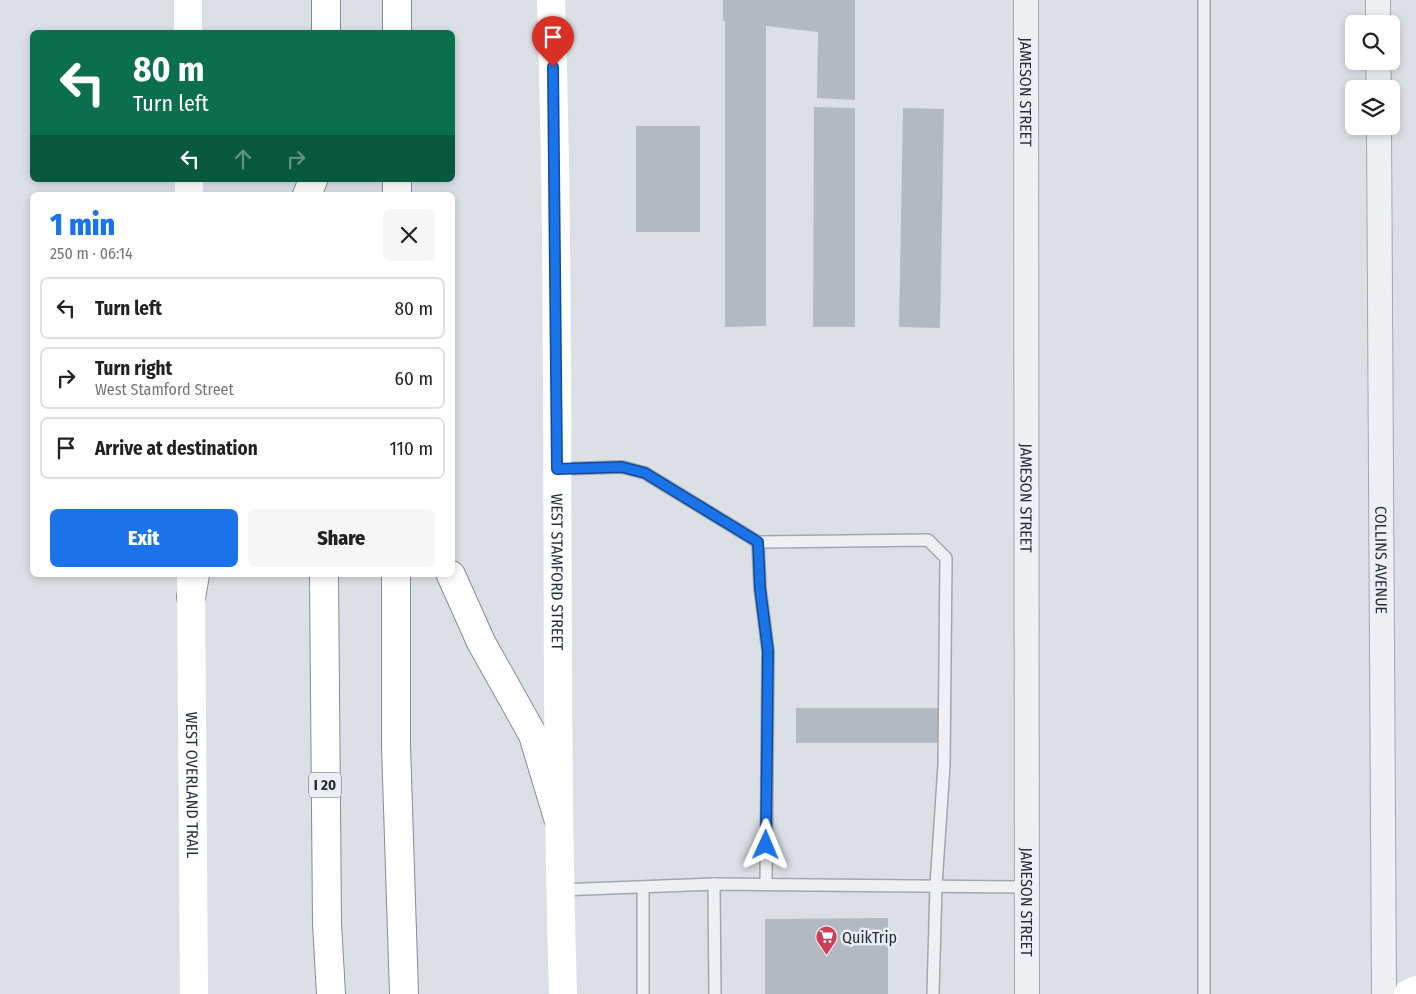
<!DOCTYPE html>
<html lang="en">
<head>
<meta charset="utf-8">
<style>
  :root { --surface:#fff; --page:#f6f6f6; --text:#222; --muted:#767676; --line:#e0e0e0; --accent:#1a73e8 }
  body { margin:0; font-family:"Fira Sans Condensed",sans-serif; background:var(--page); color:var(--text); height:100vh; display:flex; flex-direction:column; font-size:19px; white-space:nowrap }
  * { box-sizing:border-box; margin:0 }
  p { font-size:16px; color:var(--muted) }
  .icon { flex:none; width:28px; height:28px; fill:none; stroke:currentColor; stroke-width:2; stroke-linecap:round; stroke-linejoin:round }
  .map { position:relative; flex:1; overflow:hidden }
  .drawer { position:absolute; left:30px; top:192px; width:425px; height:385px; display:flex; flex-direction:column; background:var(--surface); border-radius:8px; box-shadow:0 2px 8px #0003 }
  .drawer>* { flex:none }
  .guide { position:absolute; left:30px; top:30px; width:425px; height:152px; border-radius:8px; box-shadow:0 2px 8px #0003; background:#0b6e4f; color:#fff; overflow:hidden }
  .controls { position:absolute; left:1345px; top:15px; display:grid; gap:10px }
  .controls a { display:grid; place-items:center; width:55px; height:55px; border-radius:8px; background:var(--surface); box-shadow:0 2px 8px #0003; font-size:25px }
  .pin { position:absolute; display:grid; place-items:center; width:42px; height:42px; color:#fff; margin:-51px -21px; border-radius:50% 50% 50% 0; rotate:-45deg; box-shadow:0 0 5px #0007 }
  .pin .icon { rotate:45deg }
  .me { position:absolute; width:55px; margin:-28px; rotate:1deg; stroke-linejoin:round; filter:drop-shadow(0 0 4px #0008) }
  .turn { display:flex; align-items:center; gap:18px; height:105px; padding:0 20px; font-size:22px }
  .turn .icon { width:65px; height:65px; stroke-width:2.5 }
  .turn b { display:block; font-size:35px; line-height:42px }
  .lanes { display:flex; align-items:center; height:48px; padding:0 20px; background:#0003; justify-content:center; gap:25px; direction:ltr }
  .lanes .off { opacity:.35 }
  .round { display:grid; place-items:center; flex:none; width:52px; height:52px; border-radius:8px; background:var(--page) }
  .headline { display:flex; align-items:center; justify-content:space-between; height:85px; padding:0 20px }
  h1 { font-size:30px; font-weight:800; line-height:38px; color:var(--accent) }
  .primary-button { display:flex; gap:10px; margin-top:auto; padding:10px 20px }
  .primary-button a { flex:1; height:58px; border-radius:8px; background:var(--accent); color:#fff; font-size:20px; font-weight:800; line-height:58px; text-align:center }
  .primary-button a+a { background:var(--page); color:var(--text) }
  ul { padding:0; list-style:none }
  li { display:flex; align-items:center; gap:15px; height:62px; margin:0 10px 8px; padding:0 10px; border:2px solid var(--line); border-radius:8px }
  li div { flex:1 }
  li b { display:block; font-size:19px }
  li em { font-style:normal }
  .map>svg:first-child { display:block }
</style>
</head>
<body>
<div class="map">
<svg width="1416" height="994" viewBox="0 0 1416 994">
  <rect width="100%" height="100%" fill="#dbe0e6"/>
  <!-- building -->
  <g fill="#b3b9c2">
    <polygon points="723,0 855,0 855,100 817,98 818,32 766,26 766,326 725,327 725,21 723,21"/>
    <polygon points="814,107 855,108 855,327 813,327"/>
    <polygon points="903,108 944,109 940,328 899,327"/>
    <rect x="636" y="126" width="64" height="106"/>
    <rect x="796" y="708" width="146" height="35"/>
    <polygon points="888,918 888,994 765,994 765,919"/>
  </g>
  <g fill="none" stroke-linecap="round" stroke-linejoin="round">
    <defs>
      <g id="lane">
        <polyline points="1204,0 1204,994"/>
        <polyline points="557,469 622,467 645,473 758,542 760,588 768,651 766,884"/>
        <polyline points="758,542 928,540 946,558 944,765 936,885 933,994"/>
        <polyline points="643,888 643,994"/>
        <polyline points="560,890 714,884"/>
        <polyline points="715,994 714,884 1027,887"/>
      </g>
      <g id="street">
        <path id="s1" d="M1026,0L1027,994"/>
        <polyline points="1378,0 1378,24"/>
        <polyline points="1378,61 1379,89"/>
        <path id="s2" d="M1379,126L1384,994"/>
      </g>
      <g id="highway">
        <polyline points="326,32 326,0"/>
        <polyline points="397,32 397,0"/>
        <polyline points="307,195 313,180"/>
        <polyline points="397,195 397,180"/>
        <polyline points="324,575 327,924 331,994"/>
        <polyline points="396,575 396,746 404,994"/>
        <polyline points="451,575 481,642 533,735 558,818"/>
        <polyline points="191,597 195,575"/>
      </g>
    </defs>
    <!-- lane casing -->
    <use href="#lane" stroke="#a1a7b0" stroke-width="14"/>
    <!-- street casing -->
    <use href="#street" stroke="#a1a7b0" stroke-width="26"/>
    <!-- highway casing -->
    <use href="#highway" stroke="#838d9c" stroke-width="30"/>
    <!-- lane -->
    <use href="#lane" stroke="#eef0f4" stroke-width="11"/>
    <!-- street -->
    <use href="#street" stroke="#eef0f4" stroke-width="24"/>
    <!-- secondary -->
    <g stroke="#fff" stroke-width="28">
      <polyline points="188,0 188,32"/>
      <path id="s3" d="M551,0C562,331 553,663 563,994"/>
      <polyline points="189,180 189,195"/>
      <path id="s4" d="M191,575L194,994"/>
      <polyline points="1408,994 1416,990"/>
    </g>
    <!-- highway -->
    <use href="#highway" stroke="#fff" stroke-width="28"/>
  </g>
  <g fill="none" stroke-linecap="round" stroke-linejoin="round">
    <defs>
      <polyline id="route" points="553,67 557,469 622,467 645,473 758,542 760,588 768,651 766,845"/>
    </defs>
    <!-- route casing -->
    <use href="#route" stroke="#114b97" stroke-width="12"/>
    <!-- route -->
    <use href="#route" stroke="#1a73e8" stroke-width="9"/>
  </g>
  <!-- icons -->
  <defs>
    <symbol id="supermarket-pin" viewBox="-11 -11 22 30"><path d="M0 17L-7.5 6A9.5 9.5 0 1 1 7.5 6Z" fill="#cd3e56" stroke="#eaeef4"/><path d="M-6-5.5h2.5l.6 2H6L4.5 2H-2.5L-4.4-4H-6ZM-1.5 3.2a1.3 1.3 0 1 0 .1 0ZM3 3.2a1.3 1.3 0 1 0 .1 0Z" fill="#fff"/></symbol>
  </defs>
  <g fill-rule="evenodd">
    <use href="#supermarket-pin" x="814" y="924" width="25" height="34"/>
  </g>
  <g text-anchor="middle" stroke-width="5" stroke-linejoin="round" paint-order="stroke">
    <!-- shield labels -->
    <rect fill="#eaeef4" stroke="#606873" stroke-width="1" x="309" y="772.5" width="32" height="25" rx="4"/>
    <g font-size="15" font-weight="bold" fill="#252e3c">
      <text x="325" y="790">I 20</text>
    </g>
    <!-- street labels -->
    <g font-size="16" fill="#252e3c" stroke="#eaeef4">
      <text dy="6" stroke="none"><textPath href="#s1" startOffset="92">JAMESON STREET</textPath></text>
      <text dy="6" stroke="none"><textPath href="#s1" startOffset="498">JAMESON STREET</textPath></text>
      <text dy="6" stroke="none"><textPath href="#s2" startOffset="434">COLLINS AVENUE</textPath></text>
      <text dy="6" stroke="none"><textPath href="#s3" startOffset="572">WEST STAMFORD STREET</textPath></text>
      <text dy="6" stroke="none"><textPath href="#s4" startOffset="210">WEST OVERLAND TRAIL</textPath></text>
      <text dy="6" stroke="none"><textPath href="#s1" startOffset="902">JAMESON STREET</textPath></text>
    </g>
    <!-- poi labels -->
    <g font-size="16" fill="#252e3c" stroke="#eaeef4" text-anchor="start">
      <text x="842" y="943">QuikTrip</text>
    </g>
  </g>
</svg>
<div class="controls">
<a><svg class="icon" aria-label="search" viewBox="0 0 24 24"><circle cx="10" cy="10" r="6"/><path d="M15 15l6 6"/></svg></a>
<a><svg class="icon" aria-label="layers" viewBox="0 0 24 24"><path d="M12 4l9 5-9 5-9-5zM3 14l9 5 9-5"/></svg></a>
</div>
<div class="pin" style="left:553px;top:67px;background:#d93025"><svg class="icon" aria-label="arrive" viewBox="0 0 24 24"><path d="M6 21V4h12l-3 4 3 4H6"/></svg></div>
<svg class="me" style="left:766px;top:845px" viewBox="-20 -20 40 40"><path d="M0-17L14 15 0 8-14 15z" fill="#1a73e8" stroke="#fff" stroke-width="4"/></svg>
<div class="guide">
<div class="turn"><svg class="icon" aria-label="left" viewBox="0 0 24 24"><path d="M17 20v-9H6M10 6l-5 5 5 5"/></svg><div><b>80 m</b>Turn left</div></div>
<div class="lanes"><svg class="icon" aria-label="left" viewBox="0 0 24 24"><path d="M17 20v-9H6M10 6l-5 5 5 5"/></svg><svg class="icon off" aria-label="ahead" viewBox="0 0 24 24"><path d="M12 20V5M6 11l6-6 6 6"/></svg><svg class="icon off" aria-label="right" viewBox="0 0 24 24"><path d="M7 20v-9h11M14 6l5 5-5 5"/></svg></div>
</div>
<section class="drawer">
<div class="headline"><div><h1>1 min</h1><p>250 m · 06:14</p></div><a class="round"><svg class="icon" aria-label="close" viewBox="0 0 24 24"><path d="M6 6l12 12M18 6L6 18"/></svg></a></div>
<ul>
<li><svg class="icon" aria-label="left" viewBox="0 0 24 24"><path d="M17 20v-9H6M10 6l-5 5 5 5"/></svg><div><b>Turn left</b></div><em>80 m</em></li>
<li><svg class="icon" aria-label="right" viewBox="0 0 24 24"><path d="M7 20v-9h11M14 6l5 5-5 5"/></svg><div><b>Turn right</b><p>West Stamford Street</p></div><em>60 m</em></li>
<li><svg class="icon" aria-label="arrive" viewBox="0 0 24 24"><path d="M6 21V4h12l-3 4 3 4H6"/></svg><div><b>Arrive at destination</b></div><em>110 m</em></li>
</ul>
<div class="primary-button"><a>Exit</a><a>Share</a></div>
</section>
</div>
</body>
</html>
